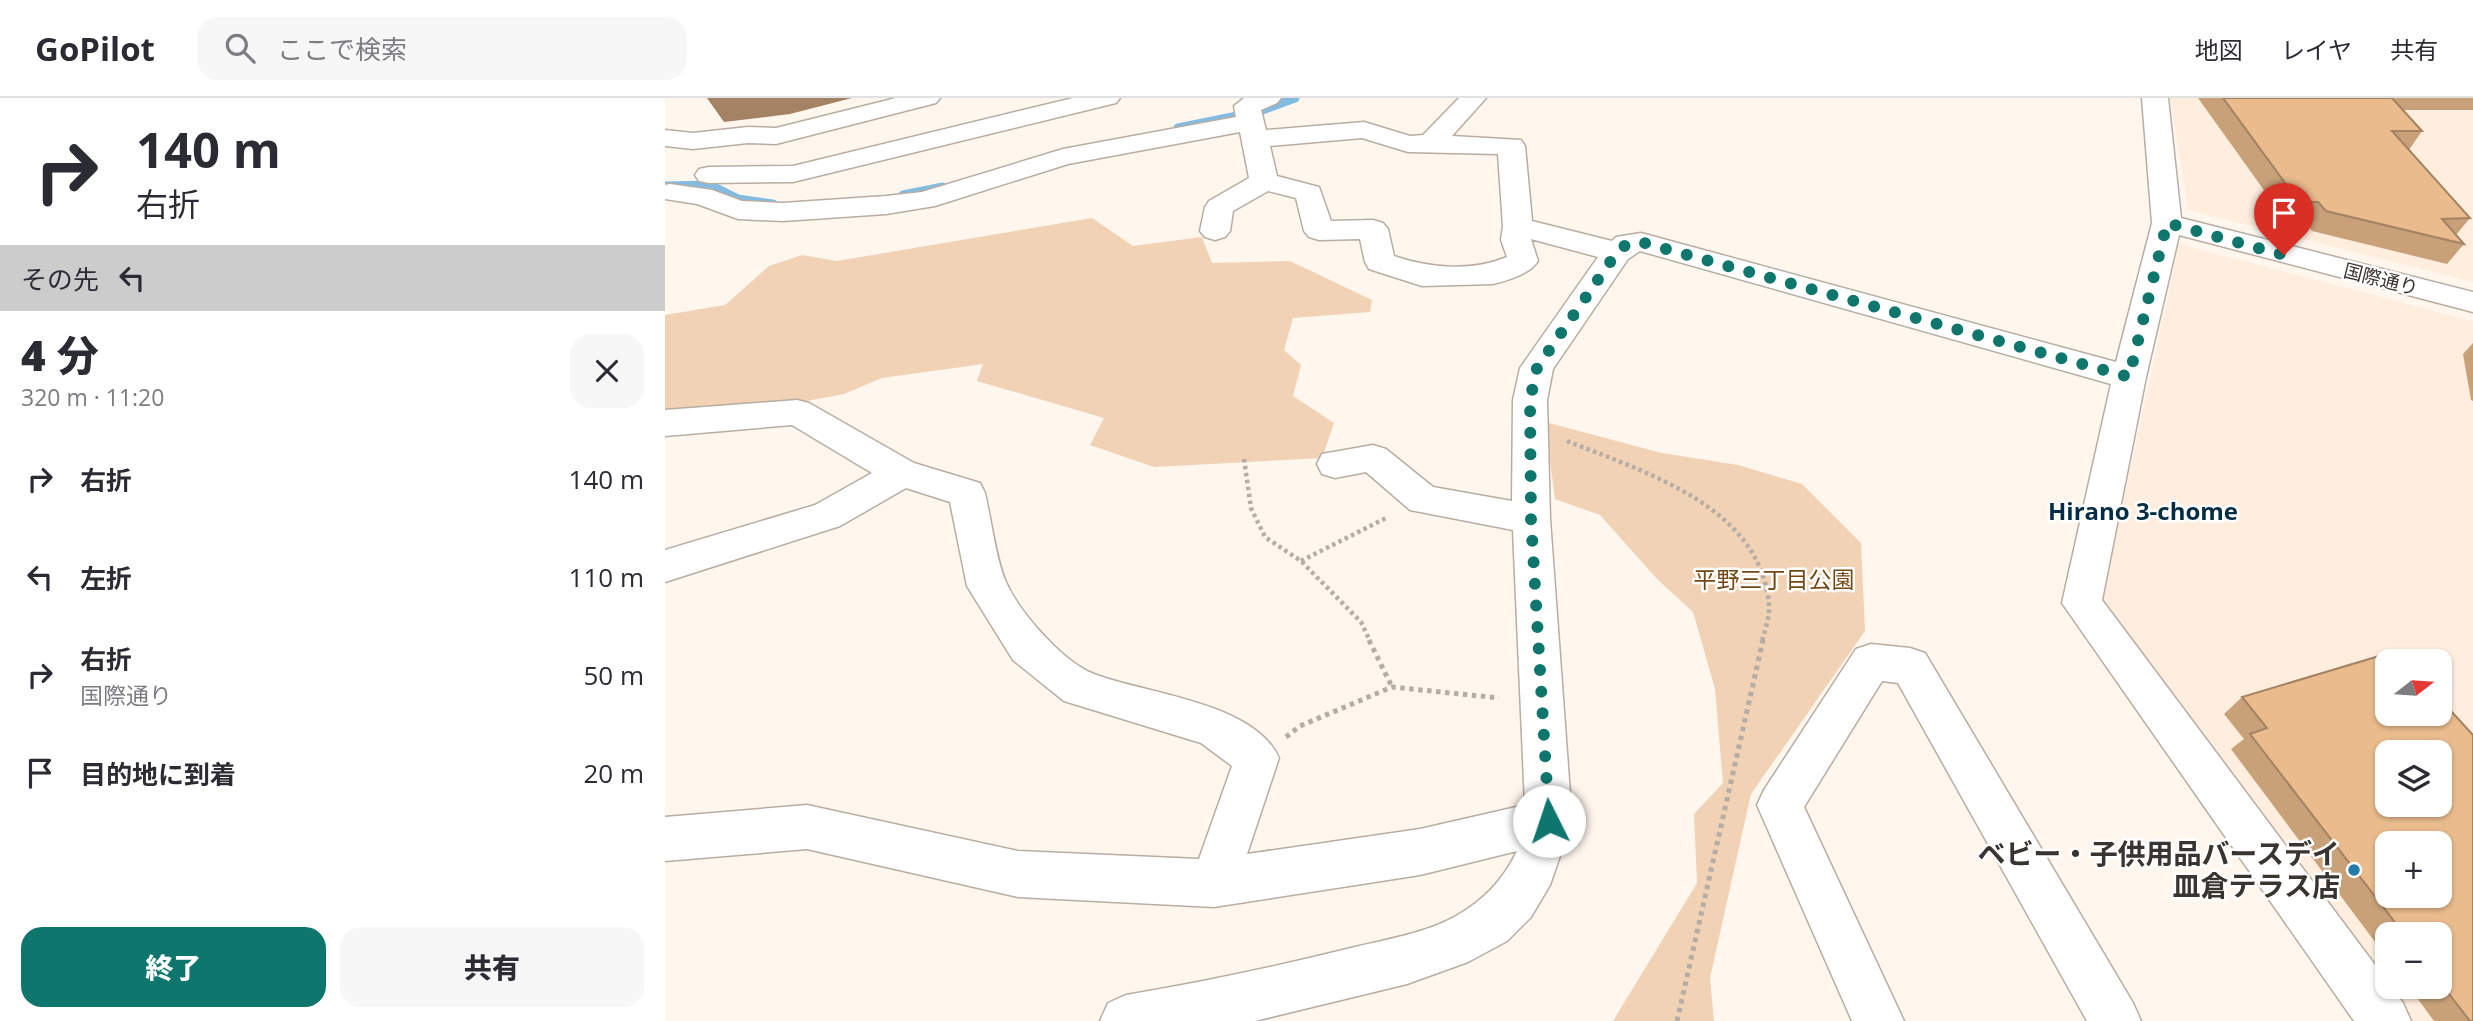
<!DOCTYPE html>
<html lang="ja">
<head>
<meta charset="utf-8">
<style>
  :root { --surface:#fff; --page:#f7f7f7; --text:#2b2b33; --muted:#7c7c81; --line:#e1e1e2; --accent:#0f766e }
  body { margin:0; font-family:"Open Sans","Noto Sans JP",sans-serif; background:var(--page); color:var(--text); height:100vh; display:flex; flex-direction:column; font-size:26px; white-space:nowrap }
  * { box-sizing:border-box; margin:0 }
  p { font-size:23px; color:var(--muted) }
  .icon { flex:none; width:38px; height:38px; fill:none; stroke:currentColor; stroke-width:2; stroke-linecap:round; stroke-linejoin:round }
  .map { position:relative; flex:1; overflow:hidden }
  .details { display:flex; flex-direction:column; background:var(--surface); width:665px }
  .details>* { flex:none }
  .hud { background:#fff; color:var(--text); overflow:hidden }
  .needle { width:46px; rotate:73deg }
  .buttons { position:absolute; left:1710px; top:551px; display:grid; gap:14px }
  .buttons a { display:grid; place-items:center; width:77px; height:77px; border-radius:14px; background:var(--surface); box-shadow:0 2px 5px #0004; font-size:35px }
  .pin { position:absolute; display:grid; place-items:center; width:60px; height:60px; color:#fff; margin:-72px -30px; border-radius:50% 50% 50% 0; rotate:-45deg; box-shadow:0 0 7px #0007 }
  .pin .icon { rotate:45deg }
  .me { position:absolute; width:77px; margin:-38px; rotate:356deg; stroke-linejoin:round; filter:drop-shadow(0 0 5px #0008) }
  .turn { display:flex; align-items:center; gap:24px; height:147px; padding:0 21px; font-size:32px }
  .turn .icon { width:91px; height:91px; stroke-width:2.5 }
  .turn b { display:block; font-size:49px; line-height:60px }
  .then { display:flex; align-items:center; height:66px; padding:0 21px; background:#0003; gap:14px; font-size:26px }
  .round { display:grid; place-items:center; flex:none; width:74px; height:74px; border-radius:21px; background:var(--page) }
  .headline { display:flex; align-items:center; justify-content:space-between; height:119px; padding:0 21px }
  h1 { font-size:42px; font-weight:800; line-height:52px }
  .button { display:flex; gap:14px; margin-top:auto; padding:14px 21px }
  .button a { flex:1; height:80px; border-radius:21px; background:var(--accent); color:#fff; font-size:28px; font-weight:800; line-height:80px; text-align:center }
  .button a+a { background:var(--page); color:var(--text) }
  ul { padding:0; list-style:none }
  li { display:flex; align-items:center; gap:21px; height:98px; padding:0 21px }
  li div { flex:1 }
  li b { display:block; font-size:26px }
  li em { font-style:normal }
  header { display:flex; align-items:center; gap:42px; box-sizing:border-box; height:98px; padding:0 35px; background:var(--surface); border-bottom:2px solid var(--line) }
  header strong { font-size:33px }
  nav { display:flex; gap:38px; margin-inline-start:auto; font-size:24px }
  .search { width:490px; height:63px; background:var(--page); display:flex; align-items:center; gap:18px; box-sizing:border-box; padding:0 24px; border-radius:21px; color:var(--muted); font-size:26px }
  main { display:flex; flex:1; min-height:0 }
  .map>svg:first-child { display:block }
</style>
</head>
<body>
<header>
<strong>GoPilot</strong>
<div class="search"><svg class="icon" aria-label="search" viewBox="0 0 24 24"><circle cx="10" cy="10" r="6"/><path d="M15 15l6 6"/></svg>ここで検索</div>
<nav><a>地図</a><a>レイヤ</a><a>共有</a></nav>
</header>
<main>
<section class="details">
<div class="hud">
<div class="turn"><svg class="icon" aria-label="right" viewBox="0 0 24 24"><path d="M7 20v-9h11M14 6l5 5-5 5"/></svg><div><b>140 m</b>右折</div></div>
<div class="then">その先<svg class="icon" aria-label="left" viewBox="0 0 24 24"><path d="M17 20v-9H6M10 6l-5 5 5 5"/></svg></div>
</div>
<div class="headline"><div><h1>4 分</h1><p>320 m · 11:20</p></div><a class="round"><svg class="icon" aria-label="close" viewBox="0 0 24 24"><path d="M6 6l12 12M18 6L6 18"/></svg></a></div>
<ul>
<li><svg class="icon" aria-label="right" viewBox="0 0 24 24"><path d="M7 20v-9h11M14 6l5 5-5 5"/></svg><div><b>右折</b></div><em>140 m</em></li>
<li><svg class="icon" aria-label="left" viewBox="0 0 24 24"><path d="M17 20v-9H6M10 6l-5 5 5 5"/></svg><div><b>左折</b></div><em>110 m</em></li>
<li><svg class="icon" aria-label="right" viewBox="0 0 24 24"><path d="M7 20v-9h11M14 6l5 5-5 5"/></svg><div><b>右折</b><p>国際通り</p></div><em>50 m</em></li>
<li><svg class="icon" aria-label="arrive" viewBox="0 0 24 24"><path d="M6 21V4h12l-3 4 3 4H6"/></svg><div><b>目的地に到着</b></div><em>20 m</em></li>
</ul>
<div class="button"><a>終了</a><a>共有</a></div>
</section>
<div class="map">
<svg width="1808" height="923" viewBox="0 0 1808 923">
  <rect width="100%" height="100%" fill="#fff6ee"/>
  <!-- built -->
  <g fill="#ffeede" fill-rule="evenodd">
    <polygon points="1505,0 1798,0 1808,9 1808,184 1523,112"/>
    <path d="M1514,146L1808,223V923H1748L1723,889H1774V836H1722V887L1437,502ZM1722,564H1774V616H1722ZM1722,654H1774V707H1722ZM1722,746H1774V798H1722Z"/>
  </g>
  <!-- green -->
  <g fill="#f1d2b5">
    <polygon points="427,120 468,148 537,139 547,165 625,163 707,202 705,214 628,220 619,252 636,267 628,298 669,325 657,360 489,369 425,347 439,320 312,283 318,266 217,280 179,296 142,303 0,315 0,217 60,207 104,168 137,157 172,163"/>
    <polygon points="880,324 997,355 1073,367 1137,386 1196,445 1200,533 1086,696 1045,880 1049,923 948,923 1032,785 1029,716 1058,685 1050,591 1028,514 992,481 935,417 890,401"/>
  </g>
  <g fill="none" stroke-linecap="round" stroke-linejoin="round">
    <!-- stream -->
    <g stroke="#83bce2" stroke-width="9">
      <polyline points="513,30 592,14 630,0"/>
      <polyline points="0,88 45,87 73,101 108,106"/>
      <polyline points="238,97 278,89"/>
    </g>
    <defs>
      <g id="minor">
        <polygon points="231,0 275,0 271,5 111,46 83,45 28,51 0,48 0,32 28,35 83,29 111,30"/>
        <polygon points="408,0 455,0 451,5 128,84 44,85 34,83 30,77 34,71 44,69 128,68"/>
        <path d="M579,0H616L612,5L596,12L601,32L699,24L745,38L758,37L794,0H821L787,38L856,42L860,48L867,123L947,143L951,139L976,135L1451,264L1487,125L1477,0H1503L1516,120L1808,194V214L1514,137L1481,279L1437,502L1722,883V889H1726L1738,905L1746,923H1689L1397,505L1446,286L975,153L963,161L888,271L882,302L885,421L907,723L885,787L866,819L842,843L803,864L742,886L590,923H435L443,905L461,897C538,884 614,868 690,849C723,841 761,835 791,818C818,803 839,781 852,753L755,777L549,809L353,799L142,751L0,763V719L142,707L353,753L534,761L567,668L536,645L399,603L348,562L302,488L285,404L241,390L175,428L0,484V452L150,407L207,375L127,327L0,338V312L132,302L144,305L249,365L315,385L320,395C326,420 331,462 341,484C354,514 398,564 429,576C481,596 589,604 614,660L582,756L755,731L860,707L848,432L745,412L701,374L670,380L657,376L652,366L657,356L708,347L721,351L768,389L847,403L848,302L855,270L933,159L866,141L873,163C865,176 843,182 828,186L757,188L704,171L700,164L695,141L654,142L644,139L639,133L631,100L603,93L568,113L565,133L560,139L550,142L540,139L535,133L540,109L544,103L584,80L575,34L403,66L270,108L221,116L118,123L73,121L32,106L0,101V87L5,86L47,92L77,103L118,105L221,98L257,94L398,51L571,19L569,8ZM697,40L743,54L833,56L838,128L836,142L842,159C806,174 764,170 729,158L723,131L718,125L708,122L666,123L654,89L612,78L605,48Z"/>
        <polygon points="1206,546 1245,550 1260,555 1468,905 1476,923 1422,923 1233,585 1217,583 1139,709 1239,923 1187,923 1092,707 1099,692 1191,551"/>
      </g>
    </defs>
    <!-- minor casing -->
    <use href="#minor" stroke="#b7ada3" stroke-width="3"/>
    <!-- path-far1 -->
    <g stroke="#b4ada6" stroke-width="4.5" stroke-dasharray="3.5 3.5" stroke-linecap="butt">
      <path d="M902,343C979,374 1096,408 1104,507C1105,518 1100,532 1097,543"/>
      <polyline points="579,361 586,410 600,439 636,463 696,524 705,543"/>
      <polyline points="636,463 723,419"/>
    </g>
    <!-- path -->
    <g stroke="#b4ada6" stroke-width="5" stroke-dasharray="4.5 4.5" stroke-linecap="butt">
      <polyline points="704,542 727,589"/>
      <polyline points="621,639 635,628 727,589 834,600"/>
      <polyline points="1012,923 1098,542"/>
    </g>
    <!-- minor -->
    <use href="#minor" fill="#fff" fill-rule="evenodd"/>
  </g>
  <!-- wall -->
  <g fill="#c8a179">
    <polygon points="1533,0 1808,0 1808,12 1739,12 1757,33 1744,52 1805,120 1791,137 1799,146 1782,166 1647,133 1640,123 1621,123"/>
    <polygon points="1808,245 1808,303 1806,302 1798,256"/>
    <polygon points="1731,553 1808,923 1769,923 1744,889 1774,889 1774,836 1722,836 1722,860 1566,651 1579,641 1559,616 1577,599"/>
  </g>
  <!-- shaded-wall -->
  <polygon fill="#a38363" points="42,0 187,0 125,16 59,24"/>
  <!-- building -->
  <g fill="#e9bb8d" stroke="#a38363" stroke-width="2" fill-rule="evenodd">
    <polygon points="1558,0 1727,0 1757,33 1727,33 1805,120 1777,121 1799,146 1661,113 1653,104 1634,104"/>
    <path d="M1731,553L1741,564H1722V616H1774V600L1808,637V923H1805L1774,883V836H1739L1585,636L1602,630L1577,599ZM1722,654H1774V707H1722ZM1722,746H1774V798H1722Z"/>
  </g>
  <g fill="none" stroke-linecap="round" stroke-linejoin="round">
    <!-- route -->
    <polyline stroke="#0f766e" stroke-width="12" stroke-dasharray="0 21.6" points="884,723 866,421 865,302 872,270 952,154 962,146 976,144 1464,279 1502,125 1619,157"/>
  </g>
  <!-- markers -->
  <circle fill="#247aa9" stroke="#fff" stroke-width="2.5" cx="1689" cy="772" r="7"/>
  <g text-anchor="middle" stroke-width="5" stroke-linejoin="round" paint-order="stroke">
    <!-- far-street labels -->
    <g font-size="19" fill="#383430" stroke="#fff">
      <text transform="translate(1716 181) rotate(14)" y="7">国際通り</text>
    </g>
    <!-- park labels -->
    <g font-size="23" fill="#744814" stroke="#fff">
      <text x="1109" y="490">平野三丁目公園</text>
    </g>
    <!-- neighbourhood labels -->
    <g font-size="24" font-weight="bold" fill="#032d44" stroke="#fff">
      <text x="1478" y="422">Hirano 3-chome</text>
    </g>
    <!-- near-poi labels -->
    <g font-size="28" font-weight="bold" fill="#383430" stroke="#fff" text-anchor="end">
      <text x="1675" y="766">ベビー・子供用品バースデイ<tspan x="1675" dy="32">皿倉テラス店</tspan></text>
    </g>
  </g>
</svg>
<div class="buttons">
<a><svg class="needle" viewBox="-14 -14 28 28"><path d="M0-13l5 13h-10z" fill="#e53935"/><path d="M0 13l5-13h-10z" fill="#7c7c81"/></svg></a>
<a><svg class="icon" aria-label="layers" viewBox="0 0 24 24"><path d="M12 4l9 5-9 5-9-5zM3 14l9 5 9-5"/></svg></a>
<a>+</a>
<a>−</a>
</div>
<div class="pin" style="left:1619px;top:157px;background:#d93025"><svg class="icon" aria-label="arrive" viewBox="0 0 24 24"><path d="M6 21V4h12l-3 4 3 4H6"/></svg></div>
<svg class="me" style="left:884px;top:723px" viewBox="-20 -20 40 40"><circle r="19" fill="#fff"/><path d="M0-13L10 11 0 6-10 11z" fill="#0f766e"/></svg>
</div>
</main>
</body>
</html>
